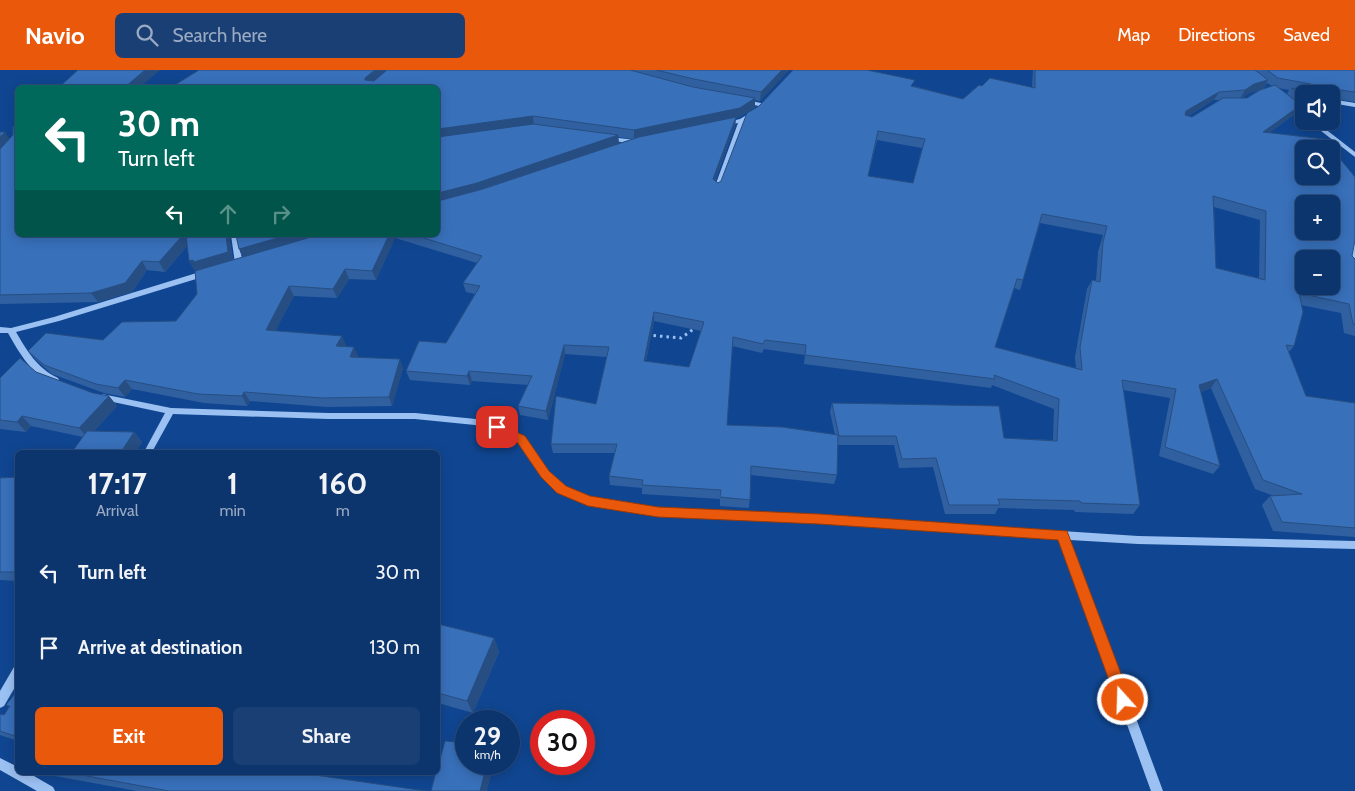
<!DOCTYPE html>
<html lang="en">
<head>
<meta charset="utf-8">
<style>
  :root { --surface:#0c346d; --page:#1a3f75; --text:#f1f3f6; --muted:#9aaac2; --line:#2c4f80; --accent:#ea580c }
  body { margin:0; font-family:Cabin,sans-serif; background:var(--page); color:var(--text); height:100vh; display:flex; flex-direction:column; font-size:19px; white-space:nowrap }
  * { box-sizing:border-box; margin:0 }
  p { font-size:16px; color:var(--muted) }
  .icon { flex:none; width:28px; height:28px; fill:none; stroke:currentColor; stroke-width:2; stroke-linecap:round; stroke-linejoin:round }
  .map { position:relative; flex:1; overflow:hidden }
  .side { position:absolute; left:15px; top:380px; width:425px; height:325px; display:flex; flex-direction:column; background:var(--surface); border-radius:8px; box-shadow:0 2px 12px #0003,0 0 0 1px var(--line) }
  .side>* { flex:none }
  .banner { position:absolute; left:15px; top:15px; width:425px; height:152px; border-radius:8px; box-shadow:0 2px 12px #0003,0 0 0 1px var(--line); background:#00695c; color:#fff; overflow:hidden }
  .tools { position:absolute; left:1295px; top:15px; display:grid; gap:10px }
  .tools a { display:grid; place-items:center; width:45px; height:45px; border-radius:8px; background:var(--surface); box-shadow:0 2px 12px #0003,0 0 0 1px var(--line); font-size:25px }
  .speed { position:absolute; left:455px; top:640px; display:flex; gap:10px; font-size:25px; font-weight:700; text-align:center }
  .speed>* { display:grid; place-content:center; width:65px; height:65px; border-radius:50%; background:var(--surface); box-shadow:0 2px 12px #0003,0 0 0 1px var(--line); line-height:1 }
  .speed small { font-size:12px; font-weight:400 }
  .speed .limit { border:8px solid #d22; background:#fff; color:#111 }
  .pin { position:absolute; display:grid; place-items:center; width:42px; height:42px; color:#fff; margin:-21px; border-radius:10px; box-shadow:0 2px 8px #0006 }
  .me { position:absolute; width:55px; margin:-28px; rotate:340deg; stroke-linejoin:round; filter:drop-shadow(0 0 4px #0008) }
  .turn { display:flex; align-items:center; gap:18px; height:105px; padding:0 20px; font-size:22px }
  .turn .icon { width:65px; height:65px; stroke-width:2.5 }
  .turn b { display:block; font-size:35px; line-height:42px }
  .lanes { display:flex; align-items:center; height:48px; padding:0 20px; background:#0003; justify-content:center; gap:25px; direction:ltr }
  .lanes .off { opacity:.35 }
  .eta { display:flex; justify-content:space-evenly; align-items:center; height:85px; text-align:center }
  .eta b { font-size:30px; font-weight:700; line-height:35px }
  .action { display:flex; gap:10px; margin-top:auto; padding:10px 20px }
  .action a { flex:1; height:58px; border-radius:8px; background:var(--accent); color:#fff; font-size:20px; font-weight:700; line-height:58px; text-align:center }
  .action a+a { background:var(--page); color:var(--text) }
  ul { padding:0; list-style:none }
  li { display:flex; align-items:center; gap:15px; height:75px; padding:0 20px }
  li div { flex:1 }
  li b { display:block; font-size:19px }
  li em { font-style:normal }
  header { display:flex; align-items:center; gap:30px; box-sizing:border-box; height:70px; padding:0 25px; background:var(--accent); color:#fff }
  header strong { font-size:24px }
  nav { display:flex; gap:28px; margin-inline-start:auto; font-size:18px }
  .search { width:350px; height:45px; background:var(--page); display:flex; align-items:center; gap:12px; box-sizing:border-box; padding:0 18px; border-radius:8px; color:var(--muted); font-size:19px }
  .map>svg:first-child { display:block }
</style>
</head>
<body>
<header>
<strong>Navio</strong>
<div class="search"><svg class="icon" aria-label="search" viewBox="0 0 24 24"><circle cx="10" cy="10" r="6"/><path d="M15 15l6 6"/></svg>Search here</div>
<nav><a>Map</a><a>Directions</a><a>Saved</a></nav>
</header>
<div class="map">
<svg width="1355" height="721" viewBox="0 0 1355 721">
  <rect width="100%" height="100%" fill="#104691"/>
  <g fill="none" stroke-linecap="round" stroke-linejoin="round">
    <!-- path -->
    <polyline stroke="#9bc1f3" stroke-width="3" stroke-dasharray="2.5 4" stroke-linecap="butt" points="647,265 681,268 695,258"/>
    <!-- minor -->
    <g fill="#9bc1f3" fill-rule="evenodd">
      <polygon points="743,29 765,34 766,35 763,37 741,32 741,30"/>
      <polygon points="1331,29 1355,33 1355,37 1331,33"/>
      <polygon points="1287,33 1291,33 1304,43 1304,48 1287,35"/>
      <polygon points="755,40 758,42 757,43 745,51 720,119 717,121 715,120 714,119 738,53 723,56 720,54 740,49"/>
      <polygon points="1308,51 1315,51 1355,82 1355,87"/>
      <polygon points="608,67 637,70 640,72 637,74 606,70 606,68"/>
      <polygon points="1353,163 1355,163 1355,191 1353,198 1350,198 1346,196 1350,181"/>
      <polygon points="231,165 237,165 243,193 242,195 236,195 235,193"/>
      <path d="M203,201H206L210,203L209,205L59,251L16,262C27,281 37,298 58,308L59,310L58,312C37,315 17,279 8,263H0V257L11,258L54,247Z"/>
      <polygon points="102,324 171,338 328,343 415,343 486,350 511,359 524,367 548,401 564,416 589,427 658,438 819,445 1138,466 1355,471 1355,479 1138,474 1070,470 1163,721 1151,721 1060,469 819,453 658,446 588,435 558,422 542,407 518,371 505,363 485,356 415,349 328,349 173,344 152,382 144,382 165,343 99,329 98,327 99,325"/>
      <polygon points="18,596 18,612 4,636 0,638 0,621 14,597"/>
      <polygon points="0,688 18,697 18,702 27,702 53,717 55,721 37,721 0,700"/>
    </g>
  </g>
  <!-- wall -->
  <g fill="#3060a0" fill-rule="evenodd">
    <path d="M199,0H789L760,31L755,30V37L739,47L736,48L735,56L715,111L718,113L914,16L963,29L982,16L1032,18L1033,0H1355V32L1331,28V24H1304V37L1302,39L1299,37L1295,44L1269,63L1352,186L1355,189V266L1344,263L1341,243L1301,235L1294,276L1289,282L1306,326L1355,333V467L1273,461L1262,435L1270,426H1274L1255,419L1211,318L1200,322L1220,396L1213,404L1159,386L1170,328L1123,320L1140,435L1133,444L1075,442L1074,440L998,438L995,444H945L933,397L899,398L894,375H837V405L834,414L751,405L749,438L720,436V429L642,424V418L610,415L609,406L615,383H553L551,374L596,334L607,287L565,284L548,350L520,345L518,336L528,315L472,311L470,315L410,310L406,301L446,273L475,224L466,222L463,213L477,193L395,168L376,210L349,209L337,228L294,226L275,261L346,275L345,277L358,286L357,287L403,298L392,336L327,337L250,331L247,336L204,333L132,319L125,327L104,323L52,304L36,290L28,281L103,270L176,251L197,224L198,200V199L194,200L187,176L165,202L147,200L132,222L98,232L0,234V62L9,69L229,165L233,190L243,187L236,165H438ZM1267,13L1272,16L1263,19ZM1279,18L1289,20L1287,24ZM1259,20L1247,28H1242L1249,23ZM1214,30H1220L1192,47L1188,46ZM618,67L633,69L619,73ZM877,70L922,78L913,113L868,106ZM1214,137L1260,150L1259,208L1216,198ZM1040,153L1103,165L1098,182L1096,211L1092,210L1087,219L1075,287L1076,299L995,277L1014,218L1020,220L1023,210ZM654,251L701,261L689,297L646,291ZM732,276L762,283L764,279L805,285L804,294L991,318L992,315L1054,339L1053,370L1004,368L832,333L830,342L835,365L727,355Z"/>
    <polygon points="36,302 93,323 109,326 117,336 94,361 134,362 142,372 135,382 72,382 83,367 31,356 26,362 0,359 0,308"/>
    <polygon points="18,407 18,511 0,510 0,408"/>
    <polygon points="438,554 494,568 499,582 473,643 438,633"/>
    <polygon points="18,620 18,671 0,665 0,644 4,645 9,637 6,635"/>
    <polygon points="41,702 221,702 426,721 137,721 44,704"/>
  </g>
  <!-- shaded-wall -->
  <g fill="#274e82">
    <polygon points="145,0 160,0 139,18 124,18"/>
    <polygon points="375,0 388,0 368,17 365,10 365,8"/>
    <polygon points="782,0 789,0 760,31 761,22"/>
    <polygon points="1268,10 1263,19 1249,23 1240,29 1245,20 1254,14"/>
    <polygon points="1324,18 1320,24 1316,24"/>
    <polygon points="1219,22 1214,30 1181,50 1186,41"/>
    <polygon points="755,28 755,37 739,47 736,48 735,56 712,118 634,69 634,60"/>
    <polygon points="1301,35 1295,44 1258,71 1263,62"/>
    <polygon points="533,46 534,55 438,69 438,59"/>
    <polygon points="5,62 11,71 0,83 0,67"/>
    <polygon points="618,65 619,74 438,133 438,123"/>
    <polygon points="183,165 188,165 191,171 165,202 159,192"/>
    <polygon points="226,165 229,165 233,192 199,202 198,199 194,200 189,191"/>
    <polygon points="288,165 323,165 243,189 239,179"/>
    <polygon points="389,165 394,165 395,168 376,210 372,201"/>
    <polygon points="142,191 147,200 132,222 98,232 91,223"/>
    <polygon points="345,199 349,209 337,228 333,219"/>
    <polygon points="289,216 294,226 271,269 266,260"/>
    <polygon points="654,242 654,251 644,300 644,291"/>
    <polygon points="342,266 346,275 340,286 336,276"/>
    <polygon points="564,275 565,284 548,350 546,341"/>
    <polygon points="354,277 358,286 354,296 350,287"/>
    <polygon points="400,289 403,298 392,336 389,327"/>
    <polygon points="469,301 472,311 470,315 467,306"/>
    <polygon points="1217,309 1211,318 1192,325 1199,315"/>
    <polygon points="125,310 132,319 125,327 118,318"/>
    <polygon points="244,322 250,331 247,336 242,326"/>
    <polygon points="109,326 117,336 88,368 79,358"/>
    <polygon points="22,346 31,356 26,362 17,352"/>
    <polygon points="134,362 142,372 135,382 121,382"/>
    <polygon points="494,568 499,582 473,643 467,631"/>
    <polygon points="487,694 494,694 487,721 480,721"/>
  </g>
  <!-- building -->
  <g fill="#3870ba" stroke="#274e82" fill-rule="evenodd">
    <polygon points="78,0 145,0 124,18 58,18"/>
    <polygon points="199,0 375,0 365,8 365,10 374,11 387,0 630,0 693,17 755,28 740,38 634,60 533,46 438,59 438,18 170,18"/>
    <polygon points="656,0 782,0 761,22 694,9"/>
    <path d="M793,0H867L915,10L911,16L963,29L979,15L982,16L990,8L1035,18V0H1255L1268,10L1254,14L1245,20L1219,22L1186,41L1185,45L1192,47L1223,28H1247L1260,20L1275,15L1301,35L1263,62L1324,69L1355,107V170L1352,186L1355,189V255L1353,254L1349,234L1299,223L1303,242L1294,276L1286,275L1306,326L1355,333V458L1282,452L1270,426L1302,424L1263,410L1217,309L1199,315L1220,396L1165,377L1176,319L1122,310L1140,435L1081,433L1080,431L998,429L1000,435H949L936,388L902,389L896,366H839L832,333L999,336L1004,368L1057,371L1059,329L994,305L995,309L805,285L806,275L765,270L763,274L733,267L727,355L782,357L838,365L837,405L751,396L750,430L720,427L721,420L642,415L643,410L609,406L617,374H551L556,326L596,334L609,277L564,275L546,341L518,336L532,306L469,301L467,306L406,301L419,271L446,273L480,216L463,213L482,186L414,165H438V131L483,119L639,67L736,47L713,109L718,113L721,111L747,43L759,36ZM878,61L925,69L913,113L868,106ZM1304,79H1331V106H1304ZM1213,126L1266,141L1265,210L1216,198ZM1304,134H1331V161H1304ZM1042,144L1107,156L1103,172L1100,212L1092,210L1080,277L1082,300L995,277L1017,209L1023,210ZM1304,189H1331V216H1304ZM654,242L704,252L689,297L644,291Z"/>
    <polygon points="1267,0 1355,0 1355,22 1324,18 1316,24 1304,24 1304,27 1291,18 1309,21 1311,19 1311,14 1278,8"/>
    <polygon points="18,53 18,165 183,165 159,192 142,191 125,213 91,223 0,225 0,79 13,65 13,57"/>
    <polygon points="533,54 618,65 477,113 438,123 438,67"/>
    <polygon points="0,62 5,62 0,67"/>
    <polygon points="186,165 226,165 228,182 194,192 193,190 189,191"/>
    <polygon points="236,165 288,165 239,179"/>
    <polygon points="318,165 389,165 372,201 345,199 333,219 289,216 266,260 342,266 336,276 354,277 350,287 400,289 389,327 322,328 244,322 242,326 198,324 125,310 118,318 96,314 44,295 28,281 46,263 103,270 122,252 176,251 197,224 195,201"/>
    <polygon points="20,288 36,302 93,323 109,326 79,358 22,346 17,352 0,350 0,308"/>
    <polygon points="87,361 134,362 121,382 72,382"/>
    <polygon points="18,407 18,502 0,502 0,408"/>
    <polygon points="438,554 494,568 467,631 438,623"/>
    <polygon points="18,620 18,667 0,661 0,644 4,645 10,636 6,635"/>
    <polygon points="445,671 466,673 466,694 487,694 480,721 431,721 436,702 438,702 438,697"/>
    <polygon points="65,702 221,702 228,704 228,702 294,702 426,721 169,721"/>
  </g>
  <!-- route -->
  <polygon fill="#ea580c" stroke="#983908" points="497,353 525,366 549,401 566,416 590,426 658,437 819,444 1067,461 1131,630 1128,635 1123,637 1118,635 1058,470 819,454 658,447 588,436 557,423 541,407 517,372 493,360 491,357"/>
</svg>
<div class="tools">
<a><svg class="icon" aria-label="sound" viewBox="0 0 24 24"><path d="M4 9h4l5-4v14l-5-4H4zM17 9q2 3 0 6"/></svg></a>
<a><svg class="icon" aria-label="search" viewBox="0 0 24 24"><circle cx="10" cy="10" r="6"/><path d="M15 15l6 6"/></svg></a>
<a>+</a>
<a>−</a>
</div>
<div class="speed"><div>29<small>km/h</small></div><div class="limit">30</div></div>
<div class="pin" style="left:497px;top:357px;background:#d93025"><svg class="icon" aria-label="arrive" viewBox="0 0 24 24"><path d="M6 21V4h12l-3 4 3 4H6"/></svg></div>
<svg class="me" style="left:1123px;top:630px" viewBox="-20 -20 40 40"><circle r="17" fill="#ea580c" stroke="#fff" stroke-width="3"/><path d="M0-11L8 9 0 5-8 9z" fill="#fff"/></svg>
<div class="banner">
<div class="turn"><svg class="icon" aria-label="left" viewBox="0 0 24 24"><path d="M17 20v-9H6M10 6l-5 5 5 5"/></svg><div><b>30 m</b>Turn left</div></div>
<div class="lanes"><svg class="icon" aria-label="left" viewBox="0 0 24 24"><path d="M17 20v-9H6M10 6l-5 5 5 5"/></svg><svg class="icon off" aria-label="ahead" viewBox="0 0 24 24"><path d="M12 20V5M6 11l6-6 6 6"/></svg><svg class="icon off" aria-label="right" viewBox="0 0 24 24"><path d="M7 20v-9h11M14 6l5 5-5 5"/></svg></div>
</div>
<section class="side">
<div class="eta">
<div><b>17:17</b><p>Arrival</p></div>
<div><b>1</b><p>min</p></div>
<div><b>160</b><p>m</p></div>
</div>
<ul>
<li><svg class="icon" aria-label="left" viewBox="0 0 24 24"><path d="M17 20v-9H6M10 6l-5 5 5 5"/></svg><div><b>Turn left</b></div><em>30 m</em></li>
<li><svg class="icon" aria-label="arrive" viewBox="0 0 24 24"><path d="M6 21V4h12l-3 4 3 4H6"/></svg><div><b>Arrive at destination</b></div><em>130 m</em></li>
</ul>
<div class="action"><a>Exit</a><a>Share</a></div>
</section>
</div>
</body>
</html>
